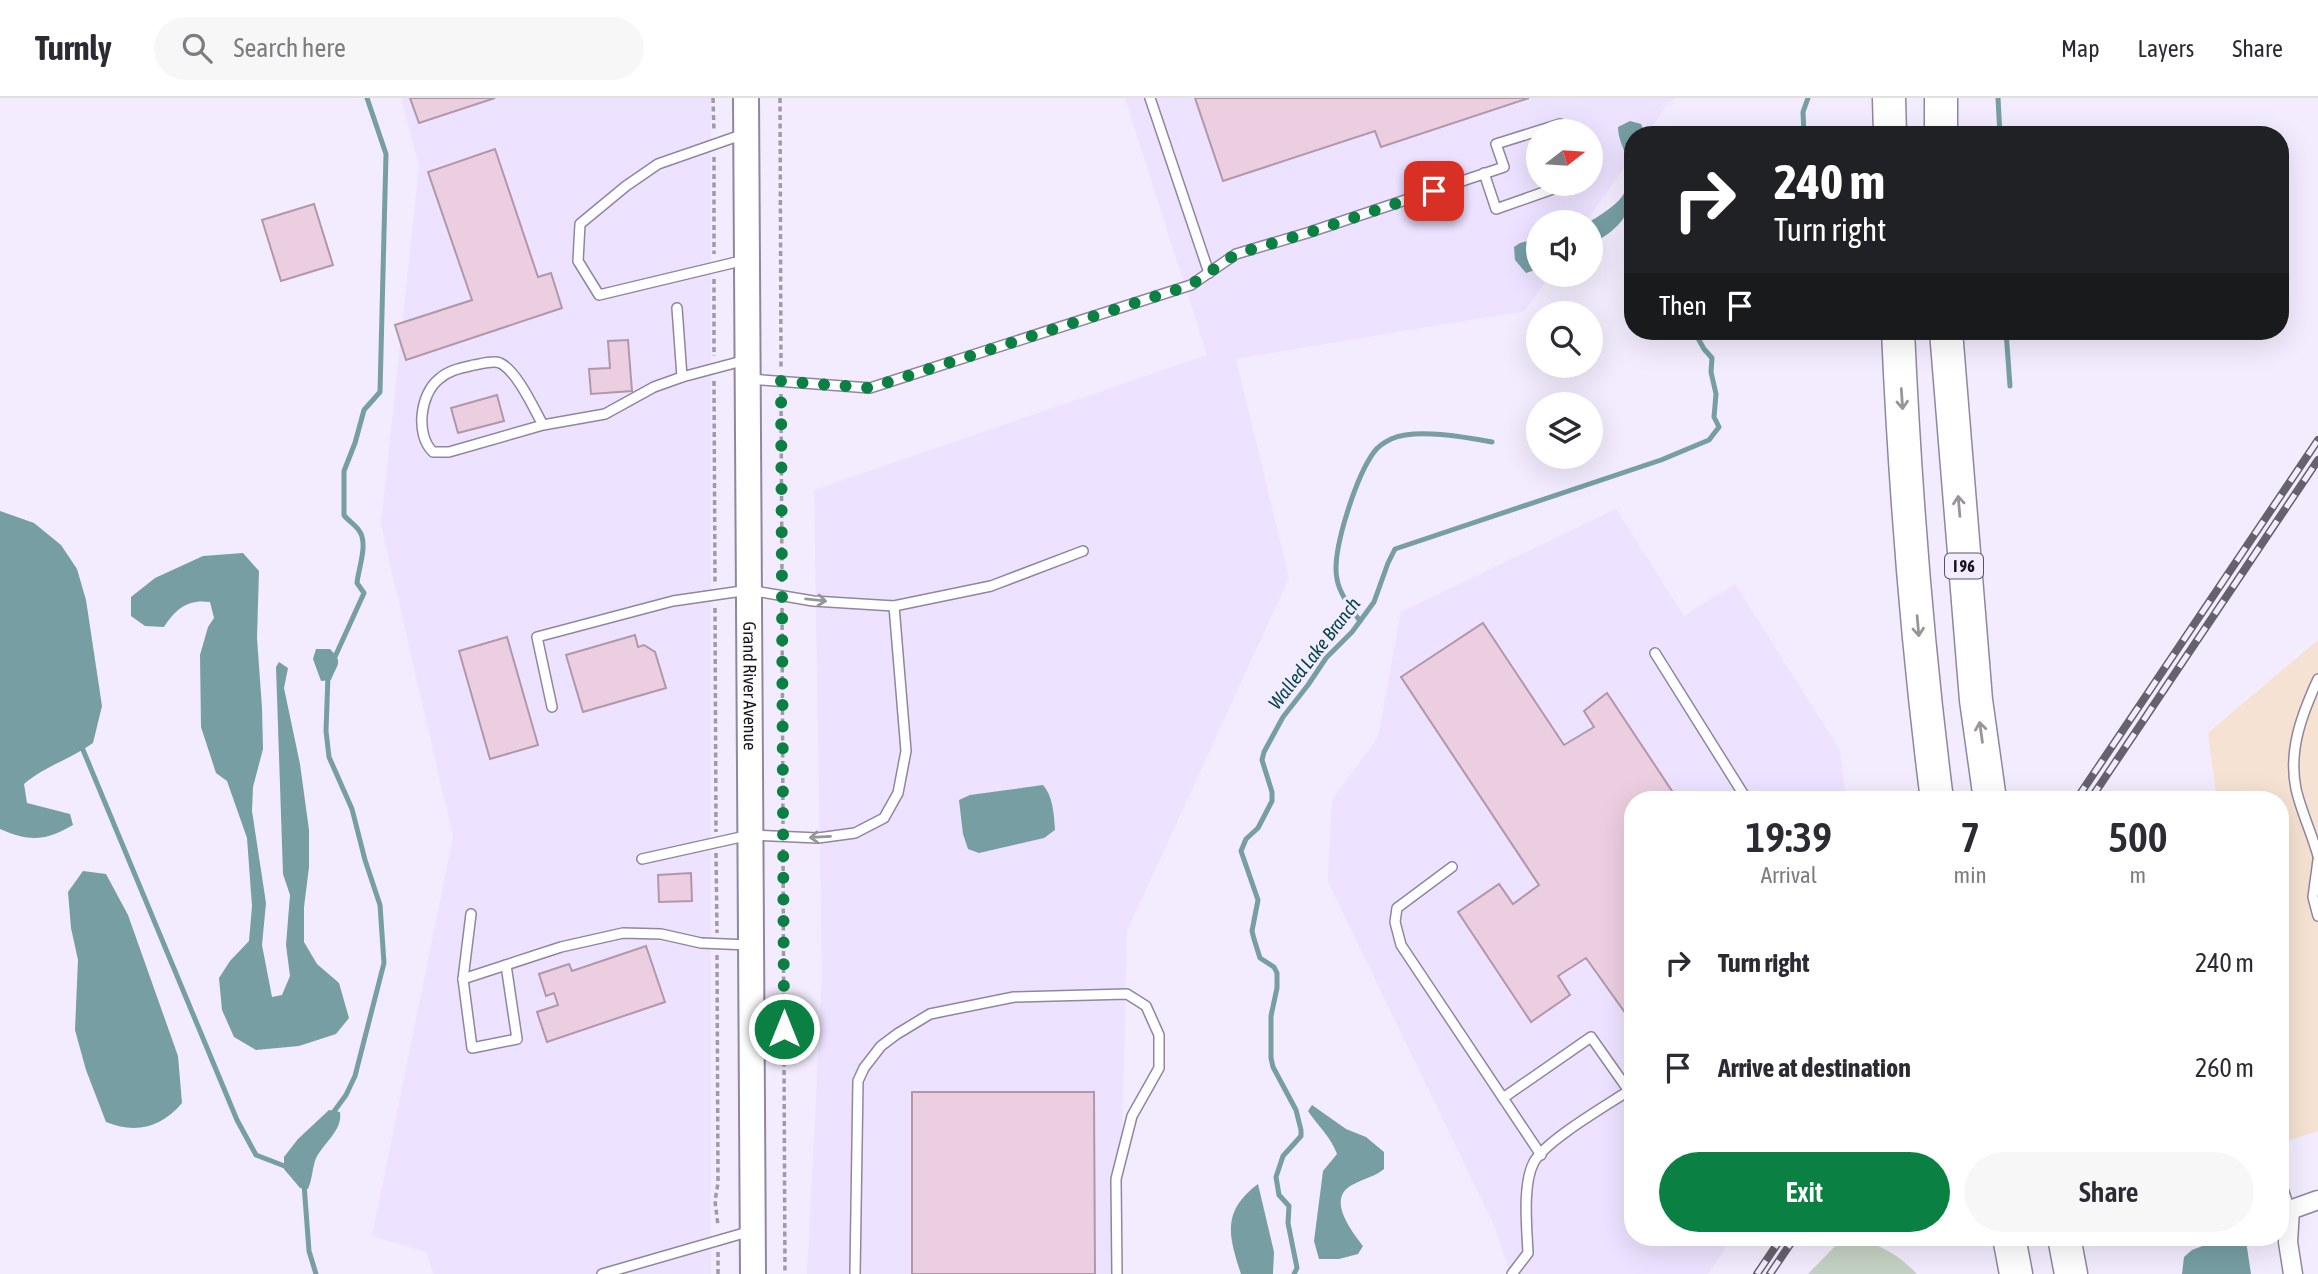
<!DOCTYPE html>
<html lang="en">
<head>
<meta charset="utf-8">
<style>
  :root { --surface:#fff; --page:#f7f7f7; --text:#2b2b33; --muted:#7c7c81; --line:#e1e1e2; --accent:#0b8043 }
  body { margin:0; font-family:"Asap Condensed",sans-serif; background:var(--page); color:var(--text); height:100vh; display:flex; flex-direction:column; font-size:26px; white-space:nowrap }
  * { box-sizing:border-box; margin:0 }
  p { font-size:23px; color:var(--muted) }
  .icon { flex:none; width:38px; height:38px; fill:none; stroke:currentColor; stroke-width:2; stroke-linecap:round; stroke-linejoin:round }
  .map { position:relative; flex:1; overflow:hidden }
  .side { position:absolute; left:1624px; top:693px; width:665px; height:455px; display:flex; flex-direction:column; background:var(--surface); border-radius:28px; box-shadow:0 7px 28px #0002 }
  .side>* { flex:none }
  .top-card { position:absolute; left:1624px; top:28px; width:665px; height:214px; border-radius:28px; box-shadow:0 7px 28px #0002; background:#202124; color:#fff; overflow:hidden }
  .needle { width:46px; rotate:73deg }
  .controls { position:absolute; left:1526px; top:21px; display:grid; gap:14px }
  .controls a { display:grid; place-items:center; width:77px; height:77px; border-radius:50%; background:var(--surface); box-shadow:0 7px 28px #0002; font-size:35px }
  .pin { position:absolute; display:grid; place-items:center; width:60px; height:60px; color:#fff; margin:-30px; border-radius:14px; box-shadow:0 4px 10px #0006 }
  .me { position:absolute; width:77px; margin:-38px; rotate:0deg; stroke-linejoin:round; filter:drop-shadow(0 0 5px #0008) }
  .turn { display:flex; align-items:center; gap:24px; height:147px; padding:0 35px; font-size:32px }
  .turn .icon { width:91px; height:91px; stroke-width:2.5 }
  .turn b { display:block; font-size:49px; line-height:60px }
  .then { display:flex; align-items:center; height:66px; padding:0 35px; background:#0003; gap:14px; font-size:26px }
  .eta { display:flex; justify-content:space-evenly; align-items:center; height:119px; text-align:center }
  .eta b { font-size:42px; font-weight:600; line-height:49px }
  .primary-button { display:flex; gap:14px; margin-top:auto; padding:14px 35px }
  .primary-button a { flex:1; height:80px; border-radius:42px; background:var(--accent); color:#fff; font-size:28px; font-weight:600; line-height:80px; text-align:center }
  .primary-button a+a { background:var(--page); color:var(--text) }
  ul { padding:0; list-style:none }
  li { display:flex; align-items:center; gap:21px; height:105px; padding:0 35px }
  li div { flex:1 }
  li b { display:block; font-size:26px }
  li em { font-style:normal }
  header { display:flex; align-items:center; gap:42px; box-sizing:border-box; height:98px; padding:0 35px; background:var(--surface); border-bottom:2px solid var(--line) }
  header strong { font-size:33px }
  nav { display:flex; gap:38px; margin-inline-start:auto; font-size:24px }
  .search { width:490px; height:63px; background:var(--page); display:flex; align-items:center; gap:18px; box-sizing:border-box; padding:0 24px; border-radius:38px; color:var(--muted); font-size:26px }
  .map>svg:first-child { display:block }
</style>
</head>
<body>
<header>
<strong>Turnly</strong>
<div class="search"><svg class="icon" aria-label="search" viewBox="0 0 24 24"><circle cx="10" cy="10" r="6"/><path d="M15 15l6 6"/></svg>Search here</div>
<nav><a>Map</a><a>Layers</a><a>Share</a></nav>
</header>
<div class="map">
<svg width="2318" height="1176" viewBox="0 0 2318 1176">
  <rect width="100%" height="100%" fill="#f3ecfe"/>
  <!-- commercial -->
  <polygon fill="#f5e2d2" points="2318,542 2318,1033 2280,1045 2280,702 2217,702 2208,635"/>
  <!-- built -->
  <g fill="#ede2ff" fill-rule="evenodd">
    <polygon points="401,0 711,0 711,1176 434,1176 426,1154 372,1138 453,739 381,427 419,68"/>
    <path d="M1125,0H1676L1669,4L1646,37H1633V57L1586,124H1538V177H1550L1525,213L1236,261L1289,480L1127,833L1119,1176H807L822,880L814,392L1207,257ZM1538,33H1591V86H1538Z"/>
    <polygon points="1616,411 1684,518 1735,486 1840,652 1846,702 1633,702 1633,1139 1733,1139 1708,1176 1510,1176 1495,1129 1328,784 1332,702 1378,639 1401,514"/>
  </g>
  <!-- green -->
  <path fill="#c4d2c3" d="M1843,1140C1874,1143 1896,1154 1917,1176H1808Z"/>
  <!-- water -->
  <g fill="#769ea3">
    <path d="M1630,23L1641,26L1646,37H1633C1633,87 1644,120 1591,146V124H1589C1614,109 1637,95 1627,61C1624,50 1618,41 1618,29Z"/>
    <polygon points="1538,140 1538,171 1526,175 1515,162 1514,149 1520,145"/>
    <path d="M0,413L34,425L61,447L77,471L86,502L102,608L93,645C71,661 45,668 24,686L27,705L70,716L73,727C45,743 30,744 0,731Z"/>
    <path d="M243,455L259,473L257,540L262,610L263,651L253,689L252,713L266,805L262,847L272,899L282,897L290,878L286,847L290,797L283,776L276,569L279,564L288,570L284,590L300,666L309,732V769L304,809V844L317,866L339,885L349,920L336,936L299,948L256,952L234,939L222,912L219,880L230,863L249,843L252,808L247,740L227,683L216,675L201,629L200,557L208,529L214,520L210,504C187,501 176,511 164,529L145,528L131,518V499L155,480L203,458Z"/>
    <path d="M316,551H330C344,565 337,566 331,582L321,583L313,561Z"/>
    <path d="M1043,687C1053,698 1054,717 1055,732L1044,740L979,755L968,751L963,736L959,702L970,697Z"/>
    <path d="M83,773L106,776L128,817L178,958L182,1005C161,1030 135,1036 106,1024L86,972L75,932L78,862L71,830L68,794Z"/>
    <path d="M1312,1007L1346,1031L1366,1039L1384,1054V1071C1374,1079 1365,1080 1354,1086C1325,1099 1351,1132 1363,1148L1358,1156L1339,1161H1319L1314,1143L1323,1073L1337,1056C1331,1039 1318,1028 1308,1013Z"/>
    <path d="M329,1012L340,1014C343,1034 321,1046 315,1063C312,1073 312,1082 308,1091L300,1090L284,1071V1059L298,1041Z"/>
    <path d="M1258,1086L1274,1154L1273,1176H1241C1228,1137 1222,1113 1258,1086Z"/>
    <polygon points="2226,1139 2243,1139 2246,1143 2251,1176 2182,1176 2184,1159 2192,1152"/>
  </g>
  <g fill="none" stroke-linecap="round" stroke-linejoin="round">
    <!-- stream -->
    <g stroke="#769ea3" stroke-width="5">
      <polyline points="1998,0 2000,37"/>
      <polyline points="1804,37 1803,14 1808,0"/>
      <polyline points="2006,233 2010,288"/>
      <path d="M1360,523C1352,512 1339,495 1337,481C1331,453 1357,377 1374,354C1378,348 1385,344 1391,341C1416,330 1465,339 1492,344"/>
      <path d="M334,561L364,495L357,485C358,472 368,447 360,434C356,427 348,423 344,417V373L355,345L364,312L380,294L386,56L367,0"/>
      <polyline points="328,577 326,633 329,659 352,711 365,762 380,807 384,865 355,978 346,997 330,1019"/>
      <polyline points="81,647 237,1022 256,1057 287,1069 289,1073"/>
      <polyline points="304,1086 309,1153 316,1176"/>
      <polyline points="1294,1176 1297,1170 1288,1125 1289,1108 1279,1097 1276,1079 1283,1058 1301,1038 1301,1032 1296,1012 1273,969 1271,960 1271,918 1277,890 1277,875 1274,869 1260,860 1254,841 1252,833 1258,802 1241,753 1246,741 1258,730 1272,703 1272,694 1262,662 1264,654 1283,619 1308,587 1326,560 1352,534 1374,504 1388,465 1395,451 1661,362 1709,342 1719,329 1714,319 1716,296 1711,274 1712,260 1704,251 1694,233"/>
    </g>
  </g>
  <!-- building -->
  <g fill="#ebcee0" stroke="#b297a8" stroke-width="2">
    <polygon points="410,0 495,0 419,25"/>
    <polygon points="1195,0 1529,0 1381,49 1375,33 1223,83"/>
    <polygon points="495,51 538,179 551,175 562,210 406,262 395,227 472,202 428,74"/>
    <polygon points="314,106 333,167 281,183 262,122"/>
    <polygon points="628,242 632,293 591,296 589,271 610,270 608,243"/>
    <polygon points="497,297 504,323 458,335 451,310"/>
    <polygon points="1483,525 1564,647 1594,629 1584,613 1607,595 1678,702 1633,702 1633,921 1631,923 1586,860 1558,878 1570,897 1531,924 1458,814 1499,786 1513,806 1539,787 1401,579"/>
    <polygon points="635,537 638,549 644,547 655,554 666,590 583,614 566,557"/>
    <polygon points="507,539 538,647 490,661 459,553"/>
    <polygon points="691,775 692,803 659,804 658,777"/>
    <polygon points="646,848 665,904 547,944 537,914 558,907 554,895 546,898 539,876 569,866 572,873"/>
    <polygon points="912,994 1094,994 1095,1176 912,1176"/>
  </g>
  <g fill="none" stroke-linecap="round" stroke-linejoin="round">
    <defs>
      <g id="service">
        <polyline points="1150,0 1209,175"/>
        <polyline points="744,36 658,66 626,88 580,126 578,163 599,197 745,162"/>
        <polyline points="1484,75 1496,111 1567,86"/>
        <polyline points="677,210 682,279 746,262"/>
        <polyline points="749,281 870,290 1191,187 1236,156 1307,135 1504,69 1496,46 1560,26 1563,33"/>
        <path d="M543,327C534,311 517,273 500,265C493,262 481,266 474,267C461,270 449,272 439,281C420,296 415,337 433,354H449L543,327L605,316L654,289L682,279"/>
        <polyline points="1655,555 1747,702"/>
        <path d="M2318,581C2302,616 2288,652 2296,691C2301,713 2312,736 2318,758"/>
        <polyline points="552,609 537,539 673,503 749,492 813,503 894,508 991,488 1083,453"/>
        <polyline points="642,761 750,737 818,740 855,735 884,720 898,695 906,653 894,508"/>
        <polyline points="2318,762 2313,799 2318,818"/>
        <polyline points="1452,769 1397,810 1395,824 1401,847 1541,1057"/>
        <polyline points="471,816 463,881 472,950 517,941 506,867 561,849 623,835 661,836 701,845 749,847"/>
        <polyline points="463,881 506,867"/>
        <polyline points="1503,1000 1591,939 1629,993"/>
        <polyline points="2280,1082 2290,1112"/>
        <polyline points="602,1176 751,1133"/>
        <polyline points="855,1176 858,983 864,970 881,948 897,936 930,916 1014,899 1127,896 1146,908 1159,937 1159,970 1132,1018 1116,1081 1117,1176"/>
        <path d="M1512,1176L1528,1155C1527,1131 1522,1086 1534,1064C1546,1042 1609,1006 1633,990"/>
      </g>
      <polyline id="minor" points="2293,1176 2288,1144 2290,1112 2318,1102"/>
      <g id="secondary">
        <path id="s1" d="M746,0L753,1176"/>
      </g>
      <g id="motorway">
        <polyline points="1889,0 1890,37"/>
        <polyline points="1941,0 1941,37"/>
        <path d="M1898,233C1905,389 1917,546 1937,702"/>
        <polyline points="1946,233 1976,602 1990,702"/>
        <polyline points="2009,1139 2016,1176"/>
        <polyline points="2064,1139 2071,1176"/>
      </g>
    </defs>
    <!-- service casing -->
    <use href="#service" stroke="#9086a0" stroke-width="12"/>
    <!-- minor casing -->
    <use href="#minor" stroke="#9086a0" stroke-width="21"/>
    <!-- secondary casing -->
    <use href="#secondary" stroke="#9086a0" stroke-width="28"/>
    <!-- motorway casing -->
    <use href="#motorway" stroke="#9086a0" stroke-width="35"/>
    <!-- path -->
    <g stroke="#9f99a8" stroke-width="3.5" stroke-dasharray="5 3.5" stroke-linecap="butt">
      <polyline points="713,0 714,34"/>
      <polyline points="780,0 781,271"/>
      <polyline points="714,59 714,156"/>
      <polyline points="714,181 714,258"/>
      <polyline points="714,283 715,485"/>
      <polyline points="781,296 782,484"/>
      <polyline points="715,510 716,734"/>
      <polyline points="782,510 783,726"/>
      <polyline points="783,751 785,1176"/>
      <polyline points="716,755 717,835"/>
      <polyline points="717,857 718,1085 715,1103 718,1128"/>
      <polyline points="718,1154 718,1176"/>
    </g>
    <!-- service -->
    <use href="#service" stroke="#fff" stroke-width="9"/>
    <!-- minor -->
    <use href="#minor" stroke="#fff" stroke-width="18"/>
    <!-- secondary -->
    <use href="#secondary" stroke="#fff" stroke-width="24"/>
    <!-- motorway -->
    <use href="#motorway" stroke="#fff" stroke-width="32"/>
    <defs>
      <g id="rail">
        <polyline points="2076,702 2318,342"/>
        <polyline points="2090,702 2318,362"/>
        <polyline points="1757,1176 1782,1139"/>
        <polyline points="1770,1176 1795,1139"/>
      </g>
    </defs>
    <!-- rail casing -->
    <use href="#rail" stroke="#65616d" stroke-width="8"/>
    <!-- rail -->
    <use href="#rail" stroke="#f3ecfe" stroke-width="5" stroke-dasharray="16" stroke-linecap="butt"/>
  </g>
  <!-- one-way arrows -->
  <defs><path id="oneway-shaft" d="M-6 0H5M1.5-3L5.5 0L1.5 3" fill="none" stroke-width="1.6" stroke-linecap="round" stroke-linejoin="round" transform="scale(1.75)"/></defs>
  <g stroke="#979599">
    <use href="#oneway-shaft" transform="translate(1902 301) rotate(86)"/>
    <use href="#oneway-shaft" transform="translate(1959 408) rotate(-95)"/>
    <use href="#oneway-shaft" transform="translate(816 502) rotate(6)"/>
    <use href="#oneway-shaft" transform="translate(1918 528) rotate(85)"/>
    <use href="#oneway-shaft" transform="translate(1981 634) rotate(-98)"/>
    <use href="#oneway-shaft" transform="translate(820 739) rotate(177)"/>
  </g>
  <g fill="none" stroke-linecap="round" stroke-linejoin="round">
    <!-- route -->
    <polyline stroke="#0b8043" stroke-width="12" stroke-dasharray="0 21.6" points="784,931 781,283 870,290 1191,187 1236,156 1307,135 1434,93"/>
  </g>
  <g text-anchor="middle" stroke-width="6" stroke-linejoin="round" paint-order="stroke">
    <!-- shield labels -->
    <rect fill="#f3ecfe" stroke="#595560" stroke-width="2" x="1945" y="455.5" width="38" height="25" rx="5"/>
    <g font-size="16" font-weight="bold" fill="#17141d">
      <text x="1964" y="474">I 96</text>
    </g>
    <!-- street labels -->
    <g font-size="18" fill="#17141d" stroke="#f3ecfe">
      <text dy="6" stroke="none"><textPath href="#s1" startOffset="588">Grand River Avenue</textPath></text>
    </g>
    <!-- water labels -->
    <g font-size="19" font-style="italic" fill="#06454c" stroke="#f3ecfe">
      <text transform="translate(1314 555) rotate(-52)" y="7">Walled Lake Branch</text>
    </g>
  </g>
</svg>
<div class="controls">
<a><svg class="needle" viewBox="-14 -14 28 28"><path d="M0-13l5 13h-10z" fill="#e53935"/><path d="M0 13l5-13h-10z" fill="#7c7c81"/></svg></a>
<a><svg class="icon" aria-label="sound" viewBox="0 0 24 24"><path d="M4 9h4l5-4v14l-5-4H4zM17 9q2 3 0 6"/></svg></a>
<a><svg class="icon" aria-label="search" viewBox="0 0 24 24"><circle cx="10" cy="10" r="6"/><path d="M15 15l6 6"/></svg></a>
<a><svg class="icon" aria-label="layers" viewBox="0 0 24 24"><path d="M12 4l9 5-9 5-9-5zM3 14l9 5 9-5"/></svg></a>
</div>
<div class="pin" style="left:1434px;top:93px;background:#d93025"><svg class="icon" aria-label="arrive" viewBox="0 0 24 24"><path d="M6 21V4h12l-3 4 3 4H6"/></svg></div>
<svg class="me" style="left:784px;top:931px" viewBox="-20 -20 40 40"><circle r="17" fill="#0b8043" stroke="#fff" stroke-width="3"/><path d="M0-11L8 9 0 5-8 9z" fill="#fff"/></svg>
<div class="top-card">
<div class="turn"><svg class="icon" aria-label="right" viewBox="0 0 24 24"><path d="M7 20v-9h11M14 6l5 5-5 5"/></svg><div><b>240 m</b>Turn right</div></div>
<div class="then">Then<svg class="icon" aria-label="arrive" viewBox="0 0 24 24"><path d="M6 21V4h12l-3 4 3 4H6"/></svg></div>
</div>
<section class="side">
<div class="eta">
<div><b>19:39</b><p>Arrival</p></div>
<div><b>7</b><p>min</p></div>
<div><b>500</b><p>m</p></div>
</div>
<ul>
<li><svg class="icon" aria-label="right" viewBox="0 0 24 24"><path d="M7 20v-9h11M14 6l5 5-5 5"/></svg><div><b>Turn right</b></div><em>240 m</em></li>
<li><svg class="icon" aria-label="arrive" viewBox="0 0 24 24"><path d="M6 21V4h12l-3 4 3 4H6"/></svg><div><b>Arrive at destination</b></div><em>260 m</em></li>
</ul>
<div class="primary-button"><a>Exit</a><a>Share</a></div>
</section>
</div>
</body>
</html>
